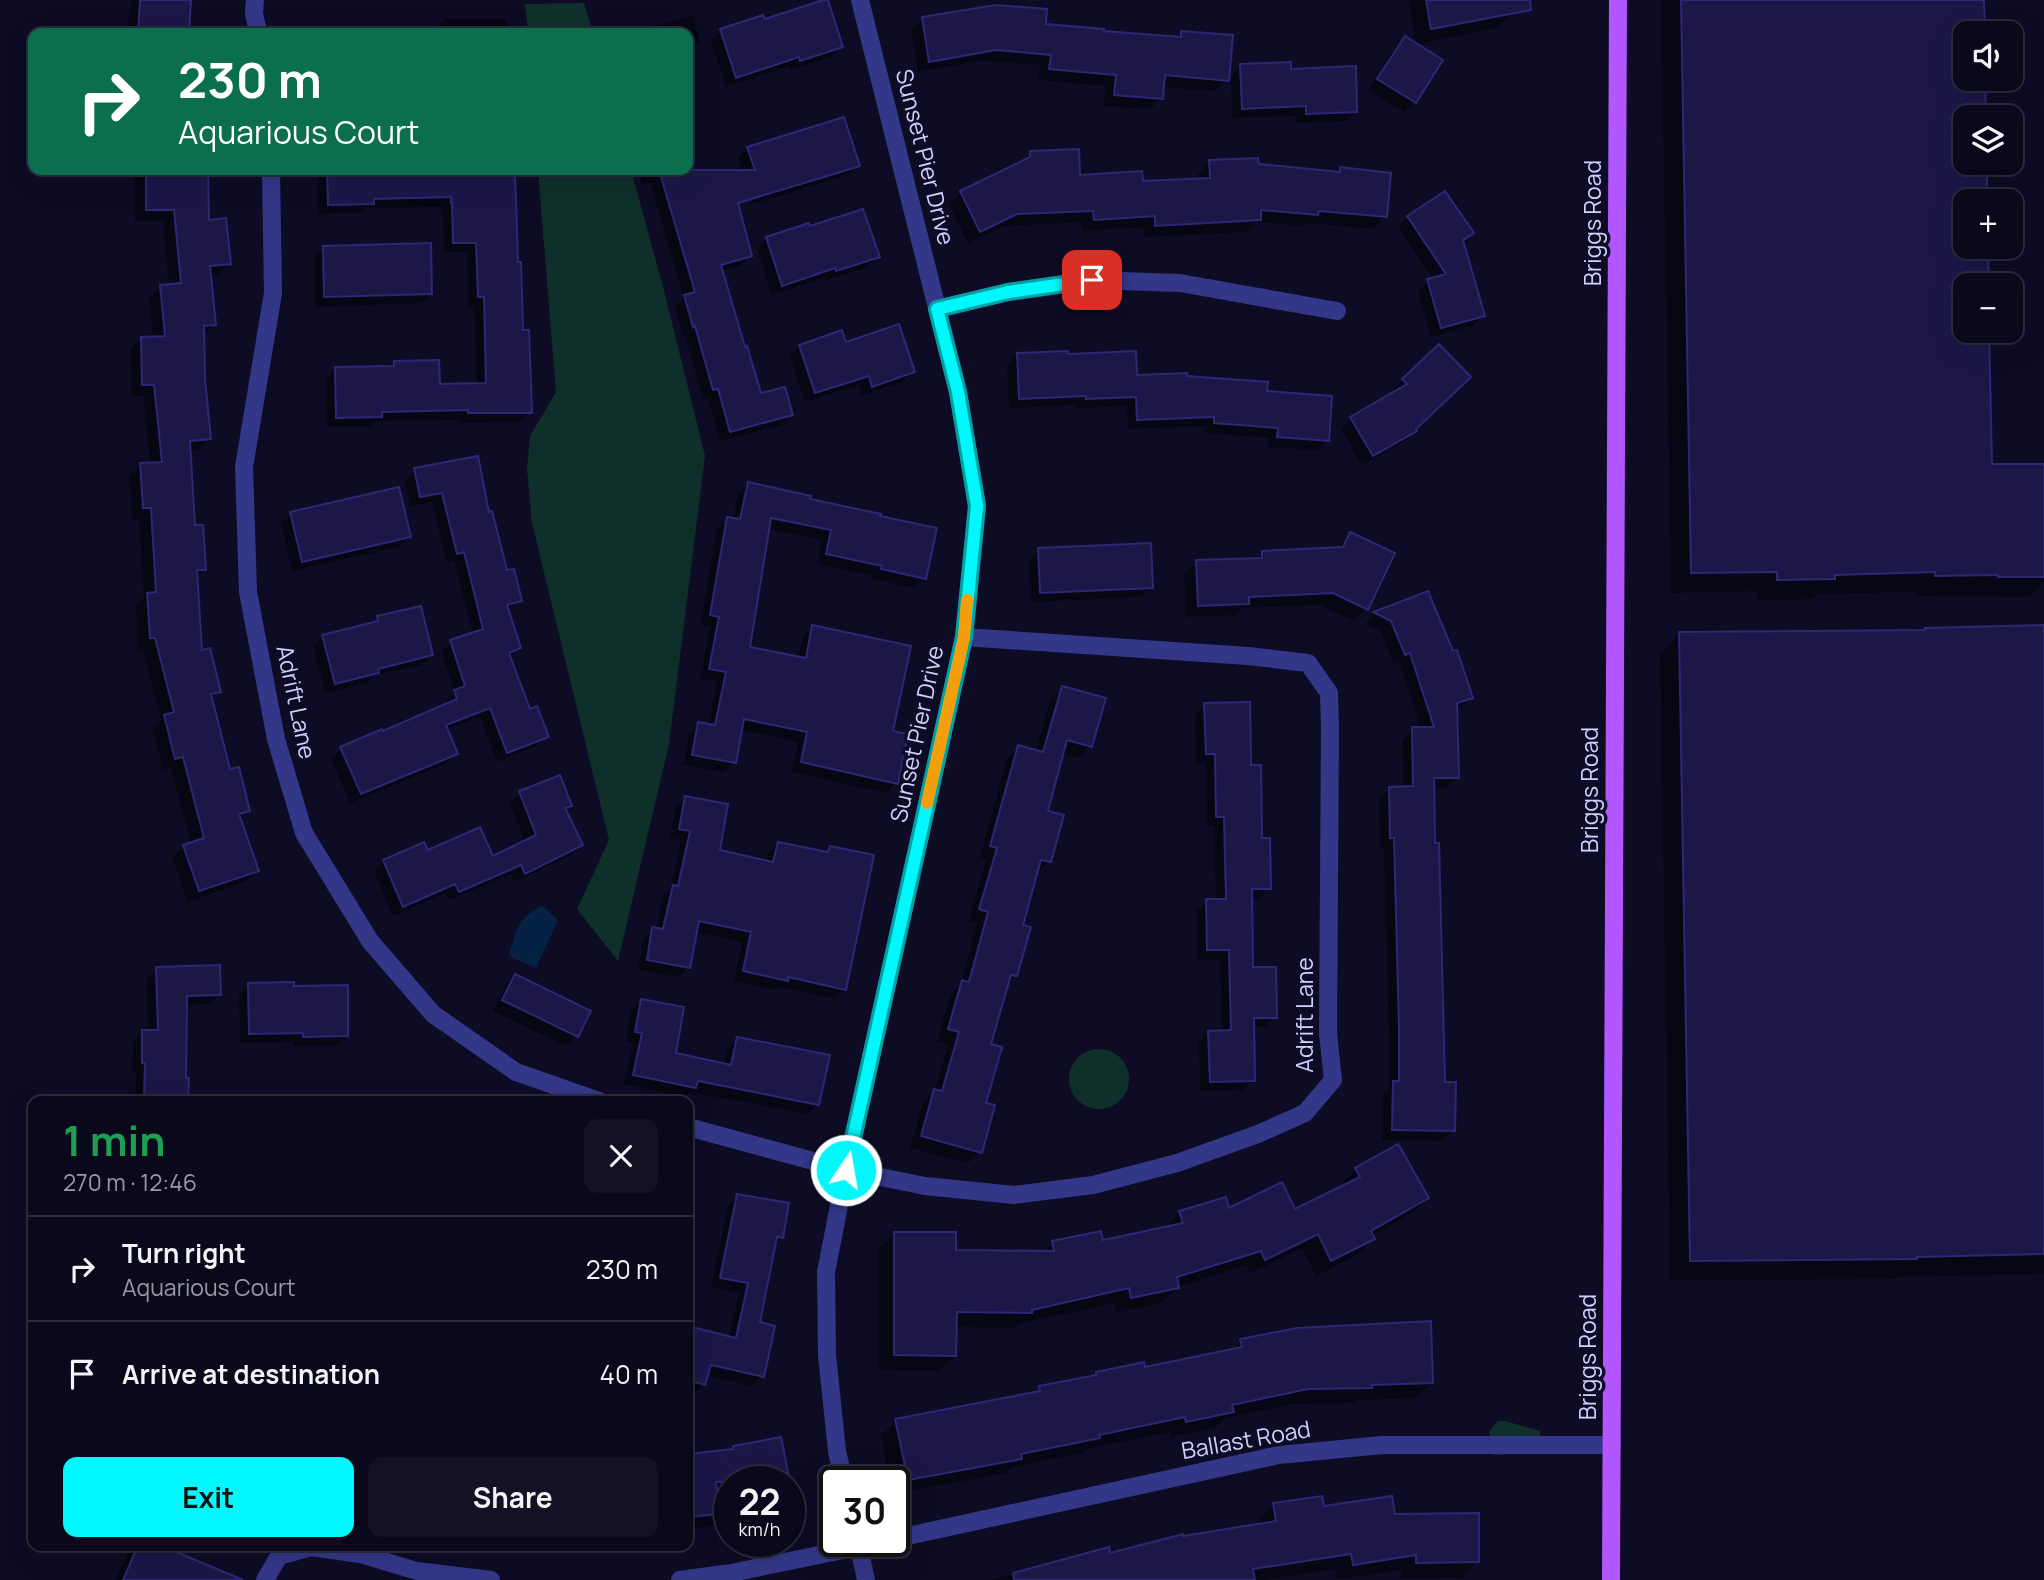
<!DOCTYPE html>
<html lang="en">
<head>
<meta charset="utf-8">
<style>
  :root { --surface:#0a091c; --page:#131225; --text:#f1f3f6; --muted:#999aa3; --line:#2a2a3b; --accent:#00f7fb }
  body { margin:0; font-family:Manrope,sans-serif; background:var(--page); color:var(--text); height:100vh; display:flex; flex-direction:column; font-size:26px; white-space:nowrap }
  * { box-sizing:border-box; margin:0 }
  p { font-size:23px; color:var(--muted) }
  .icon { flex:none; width:38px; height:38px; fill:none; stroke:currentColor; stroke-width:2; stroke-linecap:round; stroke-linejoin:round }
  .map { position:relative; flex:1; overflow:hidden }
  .details { position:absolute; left:28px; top:1096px; width:665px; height:455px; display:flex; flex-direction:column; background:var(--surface); border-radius:14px; box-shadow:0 7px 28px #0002,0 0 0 2px var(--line) }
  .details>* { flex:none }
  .banner { position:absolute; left:28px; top:28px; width:665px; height:147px; border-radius:14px; box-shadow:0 7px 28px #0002,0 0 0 2px var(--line); background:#0b6e4f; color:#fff; overflow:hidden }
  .controls { position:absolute; left:1953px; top:21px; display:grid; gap:14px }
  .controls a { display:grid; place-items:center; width:70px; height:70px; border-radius:14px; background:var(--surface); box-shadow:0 7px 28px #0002,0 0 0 2px var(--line); font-size:35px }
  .speed { position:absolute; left:714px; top:1466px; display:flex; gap:14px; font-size:35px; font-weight:700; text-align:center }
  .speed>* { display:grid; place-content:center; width:91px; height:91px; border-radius:50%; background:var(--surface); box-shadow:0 7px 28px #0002,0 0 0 2px var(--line); line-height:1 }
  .speed small { font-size:18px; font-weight:400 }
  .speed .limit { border:4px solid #111; border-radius:10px; background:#fff; color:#111 }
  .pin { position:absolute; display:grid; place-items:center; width:60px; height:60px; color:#fff; margin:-30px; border-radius:14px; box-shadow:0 4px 10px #0006 }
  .me { position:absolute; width:77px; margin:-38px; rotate:12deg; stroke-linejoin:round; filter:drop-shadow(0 0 5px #0008) }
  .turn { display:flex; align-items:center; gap:24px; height:147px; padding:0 35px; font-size:32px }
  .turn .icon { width:91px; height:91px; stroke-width:2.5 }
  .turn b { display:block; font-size:49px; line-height:60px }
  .round { display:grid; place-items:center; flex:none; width:74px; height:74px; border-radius:14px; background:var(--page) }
  .headline { display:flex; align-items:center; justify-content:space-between; height:119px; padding:0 35px }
  h1 { font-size:42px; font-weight:700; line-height:52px; color:#1e9e55 }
  .cta { display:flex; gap:14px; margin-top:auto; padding:14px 35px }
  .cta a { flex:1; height:80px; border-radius:14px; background:var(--accent); color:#111; font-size:28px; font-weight:700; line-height:80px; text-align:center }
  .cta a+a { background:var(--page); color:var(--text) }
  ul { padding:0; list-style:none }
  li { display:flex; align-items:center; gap:21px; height:105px; padding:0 35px; border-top:2px solid var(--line) }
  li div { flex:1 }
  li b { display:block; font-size:26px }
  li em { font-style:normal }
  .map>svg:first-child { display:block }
</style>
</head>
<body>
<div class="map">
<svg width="2044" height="1580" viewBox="0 0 2044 1580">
  <rect width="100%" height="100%" fill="#0e0c25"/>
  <!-- green -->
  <g fill="#0f2f2b">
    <polygon points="584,3 593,33 528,33 525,4"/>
    <polygon points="538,170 631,170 662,283 705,456 669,744 618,961 577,909 609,840 532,523 527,469 530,436 556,392"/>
    <circle cx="1099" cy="1079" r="30"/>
    <polygon points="1498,1421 1505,1421 1540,1431 1542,1452 1494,1455 1489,1432"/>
  </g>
  <!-- water -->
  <path fill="#052245" d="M542,906L558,920L536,968L509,956C515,933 518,917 542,906Z"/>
  <!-- shadow -->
  <g fill="#0007">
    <polygon points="131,0 190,0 187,33 127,33"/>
    <polygon points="1408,0 1509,0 1512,13 1497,28 1416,44"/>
    <polygon points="1661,0 1982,0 1983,33 1965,33 1965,79 1984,79 1984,117 1965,117 1965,163 1985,163 1986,201 1965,201 1965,247 1986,247 1987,285 1965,285 1965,331 1988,331 1990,466 2044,466 2044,582 2029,597 1916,596 1916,592 1817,594 1813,599 1757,600 1757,591 1671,593"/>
    <polygon points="693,15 700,41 690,51 688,52 688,33 630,33"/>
    <polygon points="445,19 507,19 507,33 435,33 435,30"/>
    <polygon points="923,19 1044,26 1102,33 1176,39 1182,33 1227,80 1216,91 1163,87 1162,98 1150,109 1104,106 1105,86 1039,80 1040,65 983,61 918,72 911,30"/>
    <polygon points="763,22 841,47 831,57 790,70 789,66 726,87 711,41 721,31"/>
    <polygon points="1405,38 1414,102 1404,112 1369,90 1395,48"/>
    <polygon points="1241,66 1290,71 1356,111 1346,121 1297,123 1296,116 1232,118 1231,76"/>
    <polygon points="688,147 702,199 750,256 740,266 721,271 759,395 791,415 781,425 720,441 708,398 703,399 685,335 683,336 675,307 684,298 650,182 642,185 638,170 688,170"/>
    <polygon points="748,148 858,165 848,175 753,204 738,158"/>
    <polygon points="1031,153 1079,177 1141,183 1198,180 1198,174 1210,162 1336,174 1341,169 1385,217 1373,229 1308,223 1304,226 1257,222 1247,232 1144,237 1143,227 1082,231 1082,222 1004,226 968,243 949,204 961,193 1019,165"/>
    <polygon points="139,170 207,170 208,222 229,263 218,275 209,276 214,324 202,336 203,379 210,439 198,450 189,451 194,527 204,569 195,578 200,652 219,691 211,699 229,771 248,810 239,819 257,870 245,882 188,902 172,858 184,846 191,844 171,768 163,770 153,728 161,720 143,649 138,649 136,606 144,598 139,519 132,519 129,476 141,465 150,464 143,396 131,396 130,350 142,338 153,338 149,298 161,286 169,286 163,221 135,221 134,175"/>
    <polygon points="318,170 426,170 426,175 467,175 467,170 513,170 516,264 531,412 520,422 458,423 458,420 376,421 370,427 327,427 326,379 336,368 390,367 395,362 438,385 477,385 474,306 468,306 467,252 444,252 443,212 441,212 441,207 367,208 362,213 318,214"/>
    <polygon points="1408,217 1471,233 1462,243 1483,315 1473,325 1431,337 1418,291 1428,281 1433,279 1398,227"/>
    <polygon points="809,228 878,257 868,267 826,280 825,277 772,295 757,248 767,238"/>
    <polygon points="324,248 431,293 421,303 314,307 314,258"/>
    <polygon points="845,344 913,372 903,382 862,395 859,385 805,402 790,356 800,346"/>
    <polygon points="1439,346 1415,431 1405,441 1362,465 1341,429 1351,419 1396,393 1393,390"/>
    <polygon points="1017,355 1067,356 1135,377 1265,392 1327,440 1317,450 1268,447 1269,438 1204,433 1205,426 1128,429 1127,406 1077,408 1077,405 1009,408 1007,365"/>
    <polygon points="415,470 487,514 505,573 520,600 507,611 519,648 509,658 529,711 547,736 537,746 497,762 480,717 446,730 456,754 446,764 350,803 331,759 341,749 382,734 446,705 445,702 455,692 441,652 451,642 473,635 454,561 447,563 432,502 410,506 405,480"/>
    <polygon points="749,484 808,500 924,578 914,588 872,579 873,576 817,564 822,540 768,529 748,648 798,659 803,637 813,627 891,732 896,783 886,793 792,772 798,742 741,730 734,762 724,772 683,765 689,734 699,724 708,726 717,682 700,678 710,627 701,625 717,529 727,519 733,520 738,494"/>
    <polygon points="291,514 410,537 399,547 292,571 281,524"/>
    <polygon points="1350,534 1366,609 1354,621 1320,605 1243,608 1235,615 1186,617 1184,574 1197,562 1256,560 1263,553 1337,550"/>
    <polygon points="1039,550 1152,587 1141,597 1031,602 1029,560"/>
    <polygon points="1427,593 1471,698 1460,709 1456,710 1457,777 1446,788 1433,788 1443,1084 1453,1130 1442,1141 1382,1140 1383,1094 1389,1088 1389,1038 1384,848 1380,848 1379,799 1390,789 1403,788 1402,740 1413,729 1421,729 1399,662 1394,664 1381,631 1365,624 1374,614"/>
    <polygon points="378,618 432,655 421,665 373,676 367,683 325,693 313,646 323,636 372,624"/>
    <polygon points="2044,627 2044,1274 1897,1277 1895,1279 1670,1280 1660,654 1680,633 1924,631"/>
    <polygon points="1062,688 1090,746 1079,758 1062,753 1045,812 1049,861 1038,873 1035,873 1020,926 1015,975 1006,985 989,1046 980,1152 968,1163 910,1148 923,1102 935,1090 948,1044 937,1041 951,994 961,984 977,923 969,921 986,859 980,857 1007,759 1019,747 1036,752 1050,700"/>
    <polygon points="1205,704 1250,767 1269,888 1259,898 1250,899 1251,969 1275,1017 1265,1027 1252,1027 1253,1080 1243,1090 1200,1091 1199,1042 1209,1032 1222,1032 1220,959 1198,960 1197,911 1207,901 1216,901 1214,826 1207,826 1206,763 1196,763 1195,715"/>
    <polygon points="559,777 570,805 564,811 581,845 571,855 515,882 511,874 449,900 445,893 393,916 374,871 384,861 427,852 492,859 525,842 510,803 520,793"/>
    <polygon points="685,798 718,851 766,862 768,854 778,844 825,853 830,847 845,989 835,999 779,987 776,990 734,981 742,942 695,932 689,967 679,977 638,970 643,939 653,929 656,930 663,897 671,890 681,840 670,838 675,808"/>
    <polygon points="157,969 220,994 210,1004 185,1005 184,1079 187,1101 135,1101 136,1072 132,1072 133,1042 143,1032 148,1032 146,979"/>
    <polygon points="515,976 588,1012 576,1036 566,1046 493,1011 505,986"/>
    <polygon points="249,984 292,988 347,1035 337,1046 294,1046 293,1042 240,1043 239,995"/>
    <polygon points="641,1001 674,1054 724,1065 728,1049 738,1039 818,1104 808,1114 690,1092 685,1097 624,1084 633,1043 626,1042 631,1011"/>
    <polygon points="1356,1169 1427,1198 1412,1213 1372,1236 1373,1239 1358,1254 1316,1276 1302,1248 1250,1274 1246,1265 1178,1287 1162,1303 1116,1313 1114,1303 1019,1324 1015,1328 955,1327 955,1355 939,1371 879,1370 879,1249 894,1234 954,1252 1043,1252 1053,1243 1101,1242 1165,1228 1180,1212 1228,1210 1295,1212 1343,1188 1341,1185"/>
    <polygon points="738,1196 781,1238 773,1246 758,1324 762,1376 752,1386 706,1375 704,1384 694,1394 688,1392 688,1327 729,1338 739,1293 711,1287 728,1206"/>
    <polygon points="1241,1341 1431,1383 1416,1398 1358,1400 1355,1403 1292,1404 1226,1418 1216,1427 1171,1437 1170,1432 1086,1449 1083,1453 1011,1467 1005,1473 894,1494 894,1482 890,1482 881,1436 896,1420 1034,1394 1040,1388 1093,1377 1096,1373 1144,1369 1231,1351"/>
    <polygon points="779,1439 789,1482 730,1482 730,1522 688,1530 688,1456 730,1451 734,1448"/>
    <polygon points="1274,1505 1393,1516 1477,1562 1462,1577 1401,1578 1401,1570 1338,1579 1336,1569 1262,1580 990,1580 1108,1550 1109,1555 1260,1526 1259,1520"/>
    <polygon points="130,1545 180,1545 173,1552 200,1580 116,1580"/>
  </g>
  <!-- building -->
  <g fill="#1c1747" stroke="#2f2675" stroke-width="2">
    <polygon points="140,0 191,0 189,33 138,33"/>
    <polygon points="823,0 828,0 843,47 800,61 799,57 736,78 720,29 763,15 765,19"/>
    <polygon points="1426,0 1530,0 1531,10 1431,29"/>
    <polygon points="1681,0 1984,0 1985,33 1965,33 1965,79 1985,79 1986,117 1965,117 1965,163 1987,163 1987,201 1965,201 1965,247 1988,247 1989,285 1965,285 1965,331 1989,331 1992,464 2044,464 2044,577 1998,577 1998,575 1935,576 1935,572 1835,575 1835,579 1777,580 1777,572 1691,573"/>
    <polygon points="996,5 1047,9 1046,24 1104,29 1104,31 1181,37 1181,31 1233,35 1229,81 1165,75 1163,99 1114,95 1116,75 1049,69 1051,55 996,50 929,62 922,17"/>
    <polygon points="1405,36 1443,60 1416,103 1377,79"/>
    <polygon points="1291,62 1291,69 1356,66 1357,112 1306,114 1306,106 1242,109 1240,64"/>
    <polygon points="844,117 860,166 738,203 752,256 721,265 745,347 747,346 761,393 785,387 793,415 730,432 718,389 713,390 695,326 693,327 684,295 695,292 659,170 755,170 747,147"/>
    <polygon points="1079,149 1080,175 1142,171 1143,181 1210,178 1209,160 1258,158 1259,164 1340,172 1340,167 1391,173 1387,217 1319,211 1318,215 1261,210 1261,220 1155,226 1155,216 1094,220 1093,211 1017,214 980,232 960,191 1030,157 1030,151"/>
    <polygon points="146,170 208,170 209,220 226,218 231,264 210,266 216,325 204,326 205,379 211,439 190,441 195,525 203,525 206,570 197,570 202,650 210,648 221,692 211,694 230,769 239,767 250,811 239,814 259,871 199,891 183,845 204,838 183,757 175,759 164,715 174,712 155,638 150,638 147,593 156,592 151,508 143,508 140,463 162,462 154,385 142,385 141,337 165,336 160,285 181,283 174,210 146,210"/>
    <polygon points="327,170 428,170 428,173 515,172 518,262 521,262 523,330 529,330 532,413 468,413 468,410 382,412 382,417 336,418 335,367 394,366 394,361 439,360 440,384 486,383 484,297 478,297 476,243 453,243 452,203 451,203 451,197 374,199 374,204 328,205"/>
    <polygon points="1445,191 1474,233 1463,240 1485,316 1441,328 1427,279 1446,274 1407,216"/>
    <polygon points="863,209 880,257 836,271 835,268 782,286 766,237 809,223 810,226"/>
    <polygon points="431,243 432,294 324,297 323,246"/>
    <polygon points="899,324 915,372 872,387 869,376 815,393 799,345 842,330 846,342"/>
    <polygon points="1439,344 1471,377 1416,429 1417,431 1373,456 1350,417 1407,384 1402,379"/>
    <polygon points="1068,351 1068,354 1136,351 1137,375 1187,373 1187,376 1268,382 1267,391 1332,396 1329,441 1277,437 1278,428 1214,423 1214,417 1137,420 1136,397 1086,399 1086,396 1019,399 1017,353"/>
    <polygon points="478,456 489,512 492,511 507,570 514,569 522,601 507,605 521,648 509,653 530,709 537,706 549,737 507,753 490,708 446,725 458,754 361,794 340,747 382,729 383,731 457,699 454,690 465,686 450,640 483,629 464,552 457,554 442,493 420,497 414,468"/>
    <polygon points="748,482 811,496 810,499 881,514 880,516 937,528 926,579 881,569 882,566 826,554 831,530 771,518 750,647 806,658 812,625 911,646 893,731 908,734 898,784 801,762 807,732 744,719 736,763 692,755 698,722 715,725 726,672 709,669 719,617 710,615 727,517 740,519"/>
    <polygon points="399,487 411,537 302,562 290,512"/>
    <polygon points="1350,532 1395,553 1368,610 1333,593 1249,597 1249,604 1198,606 1196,560 1262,558 1262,551 1343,547"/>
    <polygon points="1151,543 1153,588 1040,593 1038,548"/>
    <polygon points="1428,591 1453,651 1457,650 1473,698 1457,703 1459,778 1434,778 1435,843 1439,843 1445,1082 1456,1082 1455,1131 1392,1130 1393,1081 1399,1081 1399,1026 1394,838 1390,838 1389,787 1413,786 1412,727 1434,727 1410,653 1405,655 1391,621 1373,612"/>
    <polygon points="421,606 433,655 378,669 379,673 335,684 322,635 378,621 377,616"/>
    <polygon points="2044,625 2044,1254 1917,1257 1917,1259 1690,1261 1679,632 1925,630 1925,628"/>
    <polygon points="1062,686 1106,698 1092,747 1067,740 1048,811 1064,815 1051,862 1041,860 1023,925 1031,927 1017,976 1011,975 991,1044 1002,1047 986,1103 995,1105 982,1153 921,1136 934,1089 942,1091 959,1032 948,1029 962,980 969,982 988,912 979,909 997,848 990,846 1018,745 1043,752"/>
    <polygon points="1250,702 1251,765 1261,765 1262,838 1270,838 1271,889 1252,889 1253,967 1276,967 1277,1018 1254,1018 1255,1081 1210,1082 1208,1031 1231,1030 1229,950 1207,950 1206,899 1226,899 1224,817 1216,817 1215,754 1206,754 1204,703"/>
    <polygon points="560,775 572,806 565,808 583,845 525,874 521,865 459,892 455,884 403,907 383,860 424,842 428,850 480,827 493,856 536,835 519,791"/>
    <polygon points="685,796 728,804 720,850 773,862 778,842 828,852 830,846 874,855 846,990 788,977 788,981 743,971 751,932 699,921 690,968 647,960 652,927 663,929 673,885 678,886 690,831 679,829"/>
    <polygon points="220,965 221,995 187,996 186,1078 189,1078 188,1101 144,1101 145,1063 142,1063 142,1030 158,1030 156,967"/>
    <polygon points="515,974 591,1011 578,1037 502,1000"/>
    <polygon points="294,982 294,986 348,985 348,1036 303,1037 303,1033 249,1034 248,983"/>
    <polygon points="641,999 684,1007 676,1053 731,1065 737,1037 830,1055 819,1105 698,1081 696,1088 633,1075 642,1033 635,1032"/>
    <polygon points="1398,1144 1429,1198 1371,1231 1375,1239 1331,1261 1318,1234 1265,1260 1261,1251 1177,1277 1179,1288 1131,1298 1129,1288 1032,1310 1032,1313 957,1312 956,1356 894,1355 894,1232 956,1232 956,1250 1054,1251 1052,1241 1101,1231 1103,1240 1183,1223 1179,1211 1226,1197 1229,1208 1282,1182 1295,1209 1360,1177 1355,1168"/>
    <polygon points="737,1194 789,1203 783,1238 777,1237 760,1322 775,1326 764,1377 711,1365 705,1385 688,1380 688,1326 736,1338 748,1283 720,1278"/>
    <polygon points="1431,1321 1433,1383 1372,1385 1372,1388 1308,1389 1232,1405 1234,1412 1186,1422 1185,1417 1099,1435 1100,1438 1021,1454 1022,1459 908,1480 895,1419 1040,1391 1039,1386 1096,1375 1096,1372 1144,1362 1145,1367 1242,1347 1240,1339 1297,1328"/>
    <polygon points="781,1437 790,1482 716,1482 720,1514 688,1517 688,1454 733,1449 733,1446"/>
    <polygon points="1322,1496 1324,1506 1392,1496 1395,1514 1479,1513 1479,1562 1416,1563 1416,1555 1353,1565 1351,1554 1253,1569 1255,1580 1014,1580 1013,1573 1109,1547 1110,1553 1183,1534 1183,1536 1276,1521 1273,1503"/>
    <polygon points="138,1545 160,1545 243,1580 123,1580"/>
  </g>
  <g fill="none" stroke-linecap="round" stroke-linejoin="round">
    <!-- minor -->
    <g stroke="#333788" stroke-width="18">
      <polyline points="255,0 254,13 258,33"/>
      <polyline points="271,170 273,293 244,467 248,592 276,739 304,833 370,941 433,1014 516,1072 599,1101"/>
      <polyline points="937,309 1008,292 1092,280 1180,283 1337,311"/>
      <polyline points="688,1127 846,1170 925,1186 1014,1195 1093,1185 1177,1163 1258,1134 1305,1113 1333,1080 1328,1033 1330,728 1329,693 1308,663 1248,656 964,637"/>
      <polyline points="844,1482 837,1451 827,1355 826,1272 846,1170 964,637 977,506 958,392 860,0"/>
      <polyline points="894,1539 1279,1455 1382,1445 1612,1445"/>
      <polyline points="858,1542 866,1580"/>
      <polyline points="265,1580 279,1556 311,1547 360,1554 417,1571 491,1580"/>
      <polyline points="680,1580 731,1573 882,1542"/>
    </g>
    <!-- major -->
    <polyline stroke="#b257ff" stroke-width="18" points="1611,1580 1618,0"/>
  </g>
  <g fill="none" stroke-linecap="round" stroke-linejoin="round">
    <defs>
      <polyline id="route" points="846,1170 964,637 977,506 958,392 937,309 1008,292 1092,280"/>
    </defs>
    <!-- route casing -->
    <use href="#route" stroke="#00a1a3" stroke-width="18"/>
    <!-- route -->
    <use href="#route" stroke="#00f7fb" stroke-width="12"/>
    <!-- slow -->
    <polyline stroke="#f59e0b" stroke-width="12" points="927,803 964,637 967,600"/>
  </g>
  <g text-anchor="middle" stroke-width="7" stroke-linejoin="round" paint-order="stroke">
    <!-- street labels -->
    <g font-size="23" fill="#d1d0ff" stroke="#0e0c25">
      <text transform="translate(925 157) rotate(76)" y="8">Sunset Pier Drive</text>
      <text transform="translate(1593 223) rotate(-90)" y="8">Briggs Road</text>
      <text transform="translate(296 702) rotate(78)" y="8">Adrift Lane</text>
      <text transform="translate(917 734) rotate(-78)" y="8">Sunset Pier Drive</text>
      <text transform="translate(1590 790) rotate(-90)" y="8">Briggs Road</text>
      <text transform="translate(1305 1015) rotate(-90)" y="8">Adrift Lane</text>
      <text transform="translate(1588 1357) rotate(-90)" y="8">Briggs Road</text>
      <text transform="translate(1246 1440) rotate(-10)" y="8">Ballast Road</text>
    </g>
  </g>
</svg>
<div class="controls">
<a><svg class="icon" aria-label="sound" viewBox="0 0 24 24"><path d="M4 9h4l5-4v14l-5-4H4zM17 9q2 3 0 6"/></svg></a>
<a><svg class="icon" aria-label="layers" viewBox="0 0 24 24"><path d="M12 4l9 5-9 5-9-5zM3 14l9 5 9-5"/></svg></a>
<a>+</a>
<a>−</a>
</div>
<div class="speed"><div>22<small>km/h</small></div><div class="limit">30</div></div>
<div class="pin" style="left:1092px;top:280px;background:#d93025"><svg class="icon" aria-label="arrive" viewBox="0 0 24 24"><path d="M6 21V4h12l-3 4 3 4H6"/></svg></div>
<svg class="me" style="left:846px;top:1170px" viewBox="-20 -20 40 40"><circle r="17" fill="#00f7fb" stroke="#fff" stroke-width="3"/><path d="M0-11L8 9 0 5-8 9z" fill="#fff"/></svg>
<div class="banner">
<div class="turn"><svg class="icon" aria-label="right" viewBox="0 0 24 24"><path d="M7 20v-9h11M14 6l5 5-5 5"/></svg><div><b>230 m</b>Aquarious Court</div></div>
</div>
<section class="details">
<div class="headline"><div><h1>1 min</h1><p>270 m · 12:46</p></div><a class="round"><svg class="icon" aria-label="close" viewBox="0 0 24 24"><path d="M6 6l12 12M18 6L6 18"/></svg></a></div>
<ul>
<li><svg class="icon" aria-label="right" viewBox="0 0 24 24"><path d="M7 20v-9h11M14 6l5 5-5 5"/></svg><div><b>Turn right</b><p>Aquarious Court</p></div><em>230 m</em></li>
<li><svg class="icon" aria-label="arrive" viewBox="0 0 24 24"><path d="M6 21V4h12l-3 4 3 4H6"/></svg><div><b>Arrive at destination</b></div><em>40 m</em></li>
</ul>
<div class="cta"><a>Exit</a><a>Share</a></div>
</section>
</div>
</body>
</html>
